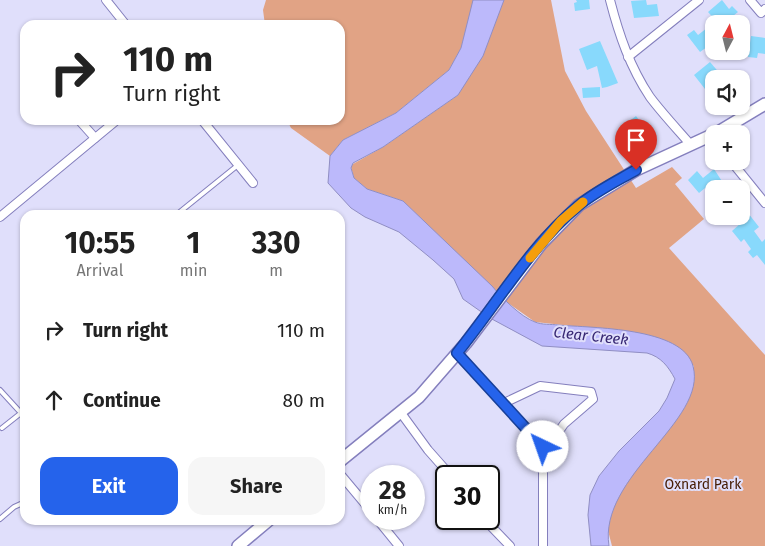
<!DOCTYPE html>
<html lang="en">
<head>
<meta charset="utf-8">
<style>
  :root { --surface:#fff; --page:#f6f6f6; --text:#222; --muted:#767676; --accent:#2563eb }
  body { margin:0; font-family:"Fira Sans",sans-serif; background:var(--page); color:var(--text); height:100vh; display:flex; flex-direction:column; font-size:19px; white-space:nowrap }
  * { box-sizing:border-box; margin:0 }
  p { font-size:16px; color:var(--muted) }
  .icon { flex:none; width:28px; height:28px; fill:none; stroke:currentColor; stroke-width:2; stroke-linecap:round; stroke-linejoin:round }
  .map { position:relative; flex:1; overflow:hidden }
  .sheet { position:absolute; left:20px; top:210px; width:325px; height:315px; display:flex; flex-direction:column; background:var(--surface); border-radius:15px; box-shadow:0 1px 4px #0004 }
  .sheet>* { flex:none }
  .banner { position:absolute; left:20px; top:20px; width:325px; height:105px; border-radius:15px; box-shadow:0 1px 4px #0004; background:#fff; color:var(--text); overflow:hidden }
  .needle { width:32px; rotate:7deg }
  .buttons { position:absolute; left:705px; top:15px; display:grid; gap:10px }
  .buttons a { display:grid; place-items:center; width:45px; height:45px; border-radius:10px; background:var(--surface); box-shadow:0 1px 4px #0004; font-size:25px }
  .speed { position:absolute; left:360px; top:465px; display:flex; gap:10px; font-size:25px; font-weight:700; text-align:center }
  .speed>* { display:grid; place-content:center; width:65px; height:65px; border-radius:50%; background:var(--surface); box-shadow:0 1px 4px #0004; line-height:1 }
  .speed small { font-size:12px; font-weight:400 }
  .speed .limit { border:2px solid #111; border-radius:8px; background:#fff; color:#111 }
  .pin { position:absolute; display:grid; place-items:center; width:42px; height:42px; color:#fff; margin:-51px -21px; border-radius:50% 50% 50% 0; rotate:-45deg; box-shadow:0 0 5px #0007 }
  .pin .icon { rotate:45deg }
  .me { position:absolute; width:55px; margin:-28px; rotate:318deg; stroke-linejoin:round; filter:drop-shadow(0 0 4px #0008) }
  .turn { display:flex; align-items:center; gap:18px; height:105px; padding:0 20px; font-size:22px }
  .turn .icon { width:65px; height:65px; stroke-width:2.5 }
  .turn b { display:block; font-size:35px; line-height:42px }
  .eta { display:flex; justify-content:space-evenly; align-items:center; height:85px; text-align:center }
  .eta b { font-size:30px; font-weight:700; line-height:35px }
  .primary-button { display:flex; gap:10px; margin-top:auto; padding:10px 20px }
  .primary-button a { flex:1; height:58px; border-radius:15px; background:var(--accent); color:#fff; font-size:20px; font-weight:700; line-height:58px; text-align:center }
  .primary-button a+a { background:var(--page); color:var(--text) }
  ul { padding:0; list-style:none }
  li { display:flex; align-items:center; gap:15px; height:70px; padding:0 20px }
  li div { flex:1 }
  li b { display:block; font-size:19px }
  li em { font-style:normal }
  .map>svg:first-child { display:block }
</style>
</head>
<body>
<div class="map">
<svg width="765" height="546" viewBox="0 0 765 546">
  <rect width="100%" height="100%" fill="#e0dffb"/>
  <!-- green -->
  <g fill="#e1a385">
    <polygon points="266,0 473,0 473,4 461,48 449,70 396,113 343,140 330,156 291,128 287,120 340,120 340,25 265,25 263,10"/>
    <polygon points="504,0 551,0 565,71 586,111 636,188 672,167 682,178 675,184 704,219 669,248 765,355 765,546 612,546 605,519 621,485 694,366 630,332 535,322 505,301 403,201 367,189 354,178 351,167 353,164 383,147 458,95"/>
  </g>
  <!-- water -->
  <path fill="#bcb9fb" stroke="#908ec3" d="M473,0H504L483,56L458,95L383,147L353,163L351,168L354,178L367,189L403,201L492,286C502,298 521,317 535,322C542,325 551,324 558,325C592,328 683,327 693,366C708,421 598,476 609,546H591L588,515L590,495L599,476L619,451L659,411L667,398L675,379C668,366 661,357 647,353L542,346L490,318L463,299L454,279L433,260L399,232L365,217L351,208L328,183L330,156L343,140L396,113L449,70L461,48Z"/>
  <!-- building -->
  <g fill="#88d9fc">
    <polygon points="576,0 589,0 590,9 575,11 574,3 577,2"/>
    <polygon points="646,0 647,5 657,4 659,16 634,18 631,1"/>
    <polygon points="722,0 729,9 732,6 738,12 733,16 738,24 719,24 708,12"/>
    <polygon points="707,28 714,38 714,42 700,52 687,35 694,30 698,35"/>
    <polygon points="751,36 765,38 765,54 758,53 757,58 748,57"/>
    <polygon points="600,41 618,83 607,87 602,88 597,66 587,70 579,49"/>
    <polygon points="710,62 722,76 714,79 714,82 705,89 694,75"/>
    <polygon points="600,87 600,97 583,98 582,88"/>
    <polygon points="636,116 642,124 646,121 651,127 636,140 624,125"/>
    <polygon points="714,169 727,189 714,189 710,184 699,193 688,180 697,171 703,178"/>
    <polygon points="741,204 759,227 754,231 762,242 765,239 765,265 757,255 753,258 748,252 751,249 744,239 741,242 732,231 741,223"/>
  </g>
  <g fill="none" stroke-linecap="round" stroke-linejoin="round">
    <defs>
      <g id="service">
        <polyline points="176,215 238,165"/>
        <polyline points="0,390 21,413 2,428"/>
        <polyline points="0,519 14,507 25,502"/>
      </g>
      <g id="minor">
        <polyline points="106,0 126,25"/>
        <path d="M610,0C619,35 630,67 650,97C662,113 677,129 690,144"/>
        <polyline points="750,0 761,13 765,9"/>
        <polyline points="628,57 699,0"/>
        <polyline points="79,120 95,138"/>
        <polyline points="202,120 253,183"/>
        <polyline points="731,161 765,203"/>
        <polyline points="0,217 117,120"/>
        <polyline points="457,353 543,447 543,546"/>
        <polyline points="504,403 540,386 591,392 593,399 564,424 553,440 543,447"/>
        <polyline points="401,413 428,450 451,476"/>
        <polyline points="340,474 371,511"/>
        <polyline points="377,519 399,546"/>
        <polyline points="484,519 510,546"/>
      </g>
      <g id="secondary">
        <polyline points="715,134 765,104"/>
        <polyline points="340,461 419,397 466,343 541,244 579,205 636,170 714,134"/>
        <polyline points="238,546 269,520"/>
      </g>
    </defs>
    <!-- service casing -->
    <use href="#service" stroke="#847fbd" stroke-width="6"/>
    <!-- minor casing -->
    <use href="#minor" stroke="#847fbd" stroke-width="10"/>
    <!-- secondary casing -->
    <use href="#secondary" stroke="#847fbd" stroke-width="14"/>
    <!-- service -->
    <use href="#service" stroke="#fff" stroke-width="4"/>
    <!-- minor -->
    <use href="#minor" stroke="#fff" stroke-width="8"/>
    <!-- secondary -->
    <use href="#secondary" stroke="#fff" stroke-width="11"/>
  </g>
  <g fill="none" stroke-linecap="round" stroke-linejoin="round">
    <defs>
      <path id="route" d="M543,447L457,353C497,304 530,246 578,206C596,191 617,181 636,170"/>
    </defs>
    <!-- route casing -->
    <use href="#route" stroke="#184099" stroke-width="12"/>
    <!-- route -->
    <use href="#route" stroke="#2563eb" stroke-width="9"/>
    <!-- slow -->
    <polyline stroke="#f59e0b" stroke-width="9" points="530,258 561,221 583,202"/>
  </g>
  <g text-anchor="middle" stroke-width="4" stroke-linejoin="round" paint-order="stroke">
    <!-- park labels -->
    <g font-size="14" fill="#461c04" stroke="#e0dffb">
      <text x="703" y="489">Oxnard Park</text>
    </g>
    <!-- water labels -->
    <g font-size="15" font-style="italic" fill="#372873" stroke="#e0dffb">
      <text transform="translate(591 336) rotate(6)" y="5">Clear Creek</text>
    </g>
  </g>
</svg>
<div class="buttons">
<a><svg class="needle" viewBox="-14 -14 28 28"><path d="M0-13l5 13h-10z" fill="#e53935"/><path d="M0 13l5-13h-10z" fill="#767676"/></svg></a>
<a><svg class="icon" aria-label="sound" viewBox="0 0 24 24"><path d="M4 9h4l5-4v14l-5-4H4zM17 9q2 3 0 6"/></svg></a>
<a>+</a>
<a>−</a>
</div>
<div class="speed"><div>28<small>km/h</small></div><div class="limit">30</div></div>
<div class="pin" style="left:636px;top:170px;background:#d93025"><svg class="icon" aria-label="arrive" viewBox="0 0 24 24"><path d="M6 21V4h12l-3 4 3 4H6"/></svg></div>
<svg class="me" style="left:543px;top:447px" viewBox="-20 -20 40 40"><circle r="19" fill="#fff"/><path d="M0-13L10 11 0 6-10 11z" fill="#2563eb"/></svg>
<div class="banner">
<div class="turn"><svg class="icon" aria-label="right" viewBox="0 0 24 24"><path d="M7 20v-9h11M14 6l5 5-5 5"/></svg><div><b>110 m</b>Turn right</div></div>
</div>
<section class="sheet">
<div class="eta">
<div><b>10:55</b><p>Arrival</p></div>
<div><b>1</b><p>min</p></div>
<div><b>330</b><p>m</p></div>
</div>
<ul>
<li><svg class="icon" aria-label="right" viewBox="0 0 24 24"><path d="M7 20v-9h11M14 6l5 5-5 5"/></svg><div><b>Turn right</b></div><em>110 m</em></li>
<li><svg class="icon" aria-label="ahead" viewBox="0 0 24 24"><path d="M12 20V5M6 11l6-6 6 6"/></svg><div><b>Continue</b></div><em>80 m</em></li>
</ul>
<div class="primary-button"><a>Exit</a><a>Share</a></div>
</section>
</div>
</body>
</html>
